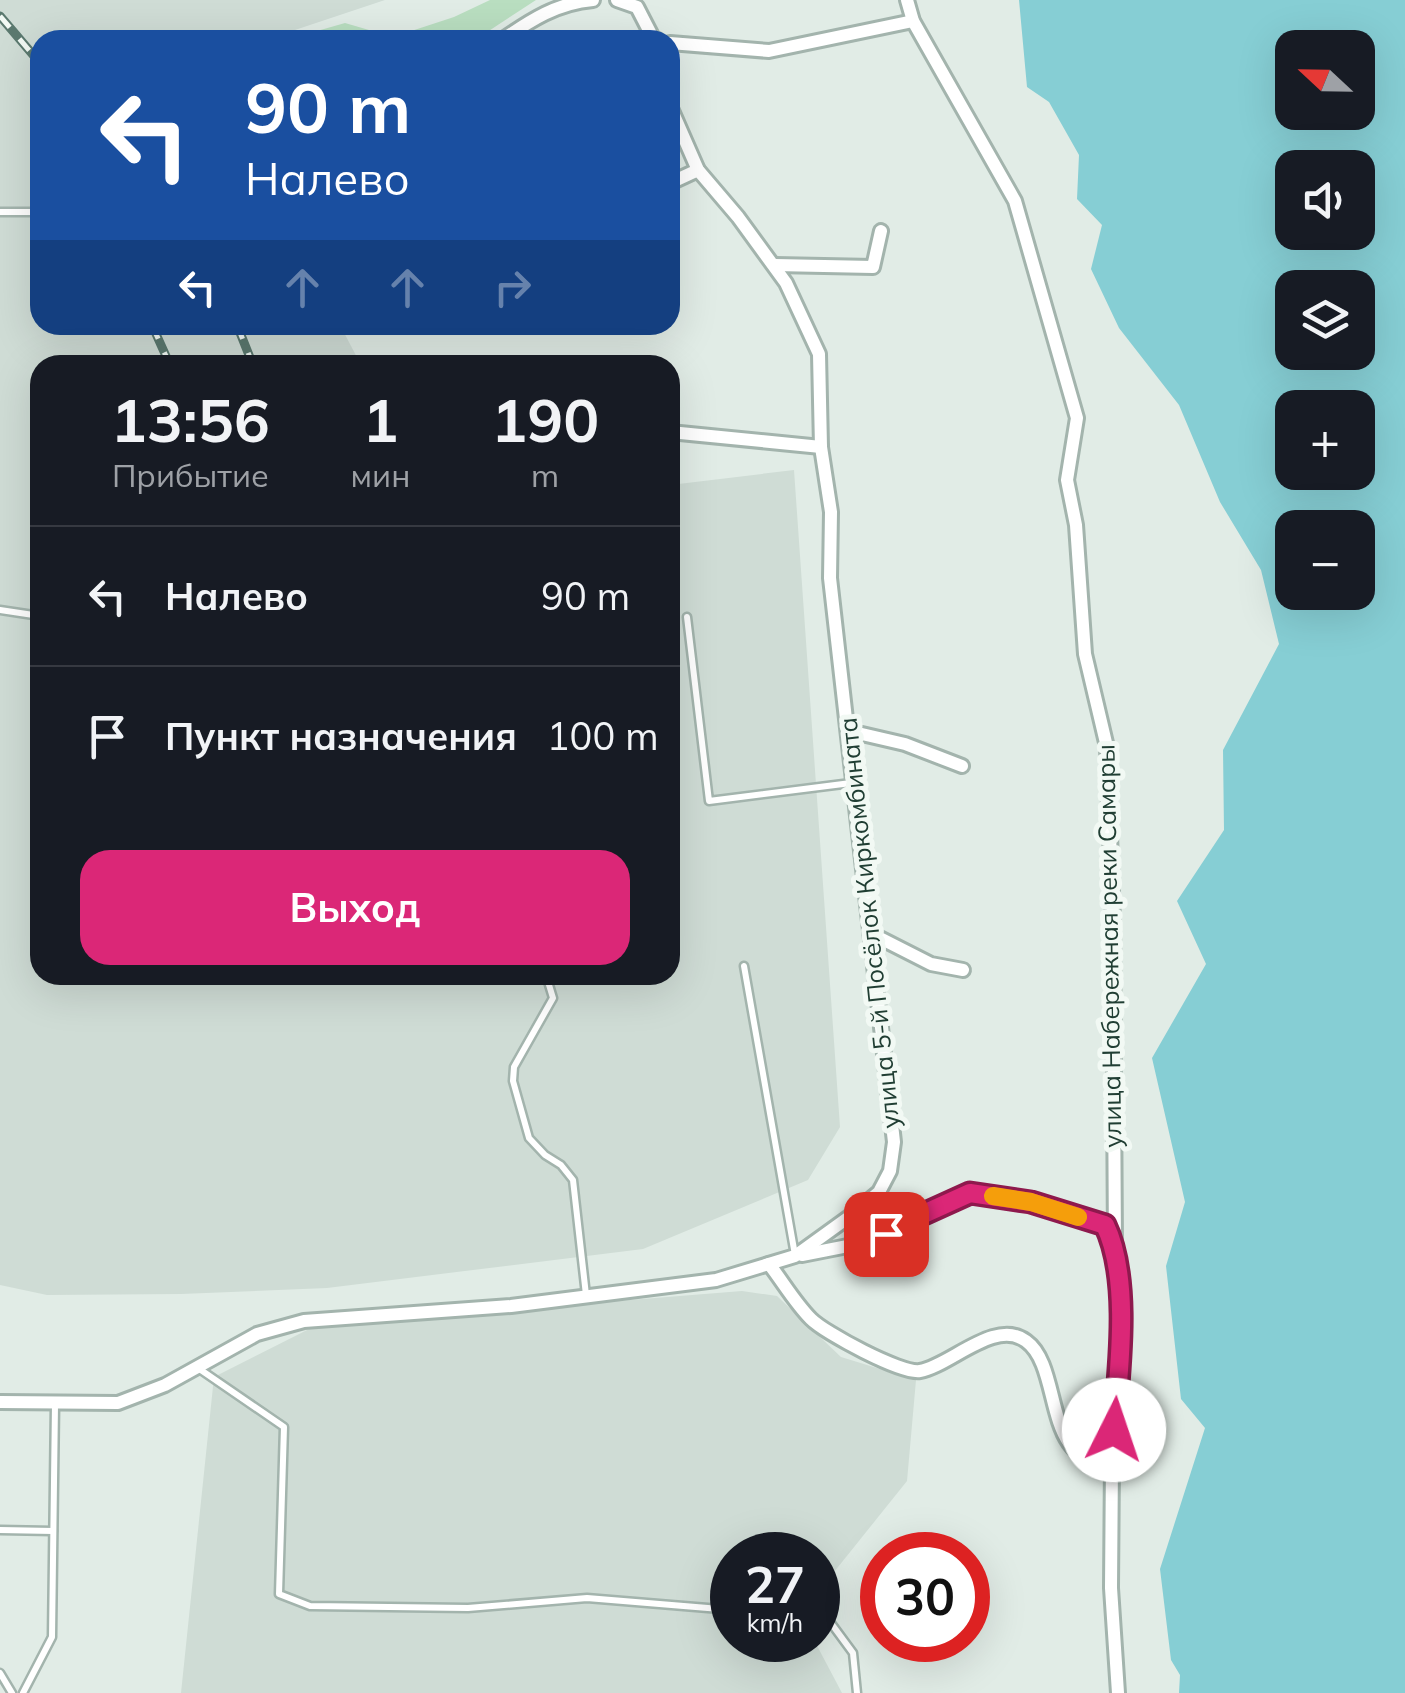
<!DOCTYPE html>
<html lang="ru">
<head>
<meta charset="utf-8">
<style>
  :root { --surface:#171b24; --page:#242831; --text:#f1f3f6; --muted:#9ea1a6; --line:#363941; --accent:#db2777 }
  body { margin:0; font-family:Mulish,sans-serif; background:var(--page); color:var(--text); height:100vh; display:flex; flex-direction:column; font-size:38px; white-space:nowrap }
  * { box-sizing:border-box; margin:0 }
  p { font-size:32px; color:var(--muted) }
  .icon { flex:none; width:55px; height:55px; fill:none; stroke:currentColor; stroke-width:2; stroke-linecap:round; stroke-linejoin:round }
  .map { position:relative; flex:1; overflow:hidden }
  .side { position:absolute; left:30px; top:355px; width:650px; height:630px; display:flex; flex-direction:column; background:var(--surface); border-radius:30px; box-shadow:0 10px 40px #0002 }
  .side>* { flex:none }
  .guide { position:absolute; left:30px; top:30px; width:650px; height:305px; border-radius:30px; box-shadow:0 10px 40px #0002; background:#1a4fa0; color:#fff; overflow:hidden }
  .needle { width:65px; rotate:292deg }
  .tools { position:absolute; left:1275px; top:30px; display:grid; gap:20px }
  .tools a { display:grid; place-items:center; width:100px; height:100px; border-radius:20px; background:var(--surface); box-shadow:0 10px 40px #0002; font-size:50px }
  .speed { position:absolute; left:710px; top:1532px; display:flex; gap:20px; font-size:50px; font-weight:700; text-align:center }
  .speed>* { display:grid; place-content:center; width:130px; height:130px; border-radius:50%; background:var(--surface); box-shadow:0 10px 40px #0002; line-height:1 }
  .speed small { font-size:25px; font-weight:400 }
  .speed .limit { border:15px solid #d22; background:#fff; color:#111 }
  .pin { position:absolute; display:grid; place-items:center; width:85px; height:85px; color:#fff; margin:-42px; border-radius:20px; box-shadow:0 5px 15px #0006 }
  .me { position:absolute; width:110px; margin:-55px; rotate:4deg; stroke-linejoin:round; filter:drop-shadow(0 0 8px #0008) }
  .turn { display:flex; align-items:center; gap:35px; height:210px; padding:0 50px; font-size:45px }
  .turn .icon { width:130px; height:130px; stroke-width:2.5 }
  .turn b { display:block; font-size:70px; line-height:85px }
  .lanes { display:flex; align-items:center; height:95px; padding:0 50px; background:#0003; justify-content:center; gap:50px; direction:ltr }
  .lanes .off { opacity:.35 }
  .eta { display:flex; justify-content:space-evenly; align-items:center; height:170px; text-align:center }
  .eta b { font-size:60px; font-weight:700; line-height:70px }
  .button { display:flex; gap:20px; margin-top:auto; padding:20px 50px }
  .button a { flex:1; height:115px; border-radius:30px; background:var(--accent); color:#fff; font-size:40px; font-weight:700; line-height:115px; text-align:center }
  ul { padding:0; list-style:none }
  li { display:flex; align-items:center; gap:30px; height:140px; padding:0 50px; border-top:2px solid var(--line) }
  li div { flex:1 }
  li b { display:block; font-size:38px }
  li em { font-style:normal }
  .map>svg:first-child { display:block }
</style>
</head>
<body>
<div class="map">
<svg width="1405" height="1693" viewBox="0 0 1405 1693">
  <rect width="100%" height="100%" fill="#e1ece6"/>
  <!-- built -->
  <g fill="#cfdcd5">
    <polygon points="0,0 385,0 265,40 40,40 40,325 340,325 361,365 40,365 40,975 670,975 670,485 794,470 840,1127 808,1180 643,1249 327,1288 181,1294 47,1295 0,1285"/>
    <polygon points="742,1291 777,1296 841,1357 916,1380 907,1481 818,1592 818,1555 732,1555 732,1640 814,1640 842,1693 181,1693 214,1377 317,1325"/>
  </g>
  <!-- green -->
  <polygon fill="#b9dec0" points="490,0 536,0 475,40 316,40 310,33 345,23 393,37 454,17"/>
  <!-- water -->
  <path fill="#86ced4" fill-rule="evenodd" d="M1019,0H1405V1693H1179L1180,1675L1171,1660L1160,1569L1205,1428L1181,1399L1166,1266L1185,1202L1152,1058L1206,964L1177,901L1224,830L1223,750L1279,644L1261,570L1220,502L1179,405L1119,328L1091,269L1102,225L1077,199L1079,155L1049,102L1027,87ZM1292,48H1358V112H1292ZM1292,168H1358V232H1292ZM1292,288H1358V352H1292ZM1292,408H1358V472H1292ZM1292,528H1358V592H1292Z"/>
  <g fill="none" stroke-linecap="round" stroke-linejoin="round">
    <defs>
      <g id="service">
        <polyline points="0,212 40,212"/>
        <polyline points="0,610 40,616"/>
        <polyline points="687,617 709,801 851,783"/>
        <polyline points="744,966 795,1255"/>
        <polyline points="546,975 553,998 514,1067 513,1081 529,1138 545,1155 561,1165 573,1180 586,1295"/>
        <polyline points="198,1368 284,1427 279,1594 310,1606 468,1608 587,1598 732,1610"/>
        <polyline points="0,1530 53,1531"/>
        <polyline points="818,1614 825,1615 853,1653 857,1693"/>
        <polyline points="0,1673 12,1693"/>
        <polyline points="23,1693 52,1637 55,1404"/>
      </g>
      <g id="minor">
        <polyline points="617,0 637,7 653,38 658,40"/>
        <polyline points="907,0 913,21 1015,201 1077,418 1067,480 1076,525 1085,654 1107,747 1113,920 1115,1246 1121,1338 1112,1460 1111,1588 1118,1693"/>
        <path d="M502,40C531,20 557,3 593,0"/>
        <polyline points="670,43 769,51 913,21"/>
        <polyline points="670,183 698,170"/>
        <polyline points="775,265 873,267 881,231"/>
        <polyline points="670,432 821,447"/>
        <polyline points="849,731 905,744 962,766"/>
        <polyline points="870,933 931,964 963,970"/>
        <polyline points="802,1255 868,1242 970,1193 1031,1202 1105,1225 1112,1239"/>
        <path d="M769,1264C783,1282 795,1303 811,1319C825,1333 901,1374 920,1371C950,1366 995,1318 1026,1341C1064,1368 1041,1469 1112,1460"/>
        <polyline points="0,1402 118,1403 165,1385 257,1334 304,1321 511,1306 716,1280 795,1256 849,1217 879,1192 890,1171 894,1142 830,578 831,512 821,447 819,354 786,283 738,217 698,170 670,106"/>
      </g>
    </defs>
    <!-- service casing -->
    <use href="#service" stroke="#a3b4ad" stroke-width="11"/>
    <!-- minor casing -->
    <use href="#minor" stroke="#a3b4ad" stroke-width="18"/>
    <!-- service -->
    <use href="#service" stroke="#fff" stroke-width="6"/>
    <!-- minor -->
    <use href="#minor" stroke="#fff" stroke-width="12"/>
    <defs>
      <g id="rail">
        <polyline points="0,16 40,63"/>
        <polyline points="152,325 170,365"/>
        <polyline points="237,325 253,365"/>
      </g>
    </defs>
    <!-- rail casing -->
    <use href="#rail" stroke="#5b796f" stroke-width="9"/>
    <!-- rail -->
    <use href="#rail" stroke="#f2f9f4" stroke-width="5" stroke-dasharray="15" stroke-linecap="butt"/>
  </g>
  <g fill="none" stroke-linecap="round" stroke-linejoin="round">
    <defs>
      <path id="route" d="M886,1234L906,1222L970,1193L1031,1202L1105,1225C1131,1279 1119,1370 1114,1430"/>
    </defs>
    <!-- route casing -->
    <use href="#route" stroke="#8e194d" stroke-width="25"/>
    <!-- route -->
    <use href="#route" stroke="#db2777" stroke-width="18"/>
    <!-- slow -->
    <polyline stroke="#f59e0b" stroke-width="18" points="993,1196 1031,1202 1078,1217"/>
  </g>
  <g text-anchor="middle" stroke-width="10" stroke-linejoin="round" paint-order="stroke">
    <!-- street labels -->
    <g font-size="25" fill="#203e33" stroke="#f2f9f4">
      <text transform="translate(869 923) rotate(-96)" y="9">улица 5-й Посёлок Киркомбината</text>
      <text transform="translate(1109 946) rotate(-91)" y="9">улица Набережная реки Самары</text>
    </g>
  </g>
</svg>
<div class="tools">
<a><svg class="needle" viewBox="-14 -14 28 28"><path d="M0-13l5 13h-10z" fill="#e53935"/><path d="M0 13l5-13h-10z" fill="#9ea1a6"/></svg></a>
<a><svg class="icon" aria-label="sound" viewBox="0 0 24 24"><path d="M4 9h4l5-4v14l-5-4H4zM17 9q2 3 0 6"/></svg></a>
<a><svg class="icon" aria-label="layers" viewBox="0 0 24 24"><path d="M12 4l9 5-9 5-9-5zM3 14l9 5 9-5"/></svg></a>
<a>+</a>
<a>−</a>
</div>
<div class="speed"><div>27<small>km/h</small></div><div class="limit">30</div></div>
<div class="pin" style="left:886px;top:1234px;background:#d93025"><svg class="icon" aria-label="arrive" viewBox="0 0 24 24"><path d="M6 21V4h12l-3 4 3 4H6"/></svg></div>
<svg class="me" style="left:1114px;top:1430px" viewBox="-20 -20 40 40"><circle r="19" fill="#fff"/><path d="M0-13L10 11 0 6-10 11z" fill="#db2777"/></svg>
<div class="guide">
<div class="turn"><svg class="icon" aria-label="left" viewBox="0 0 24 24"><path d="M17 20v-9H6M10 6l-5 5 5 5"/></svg><div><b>90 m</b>Налево</div></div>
<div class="lanes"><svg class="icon" aria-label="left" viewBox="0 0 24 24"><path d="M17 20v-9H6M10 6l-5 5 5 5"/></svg><svg class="icon off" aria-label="ahead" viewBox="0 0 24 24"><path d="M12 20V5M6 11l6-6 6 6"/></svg><svg class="icon off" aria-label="ahead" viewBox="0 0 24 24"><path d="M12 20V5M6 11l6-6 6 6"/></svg><svg class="icon off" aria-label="right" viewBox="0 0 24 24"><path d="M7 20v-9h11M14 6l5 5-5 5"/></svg></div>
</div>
<section class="side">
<div class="eta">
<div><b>13:56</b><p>Прибытие</p></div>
<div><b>1</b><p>мин</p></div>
<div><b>190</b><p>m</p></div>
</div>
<ul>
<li><svg class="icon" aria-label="left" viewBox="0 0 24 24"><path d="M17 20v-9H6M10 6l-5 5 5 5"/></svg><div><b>Налево</b></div><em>90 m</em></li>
<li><svg class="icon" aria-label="arrive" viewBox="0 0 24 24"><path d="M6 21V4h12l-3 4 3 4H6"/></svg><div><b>Пункт назначения</b></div><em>100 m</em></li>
</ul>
<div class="button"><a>Выход</a></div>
</section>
</div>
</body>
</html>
